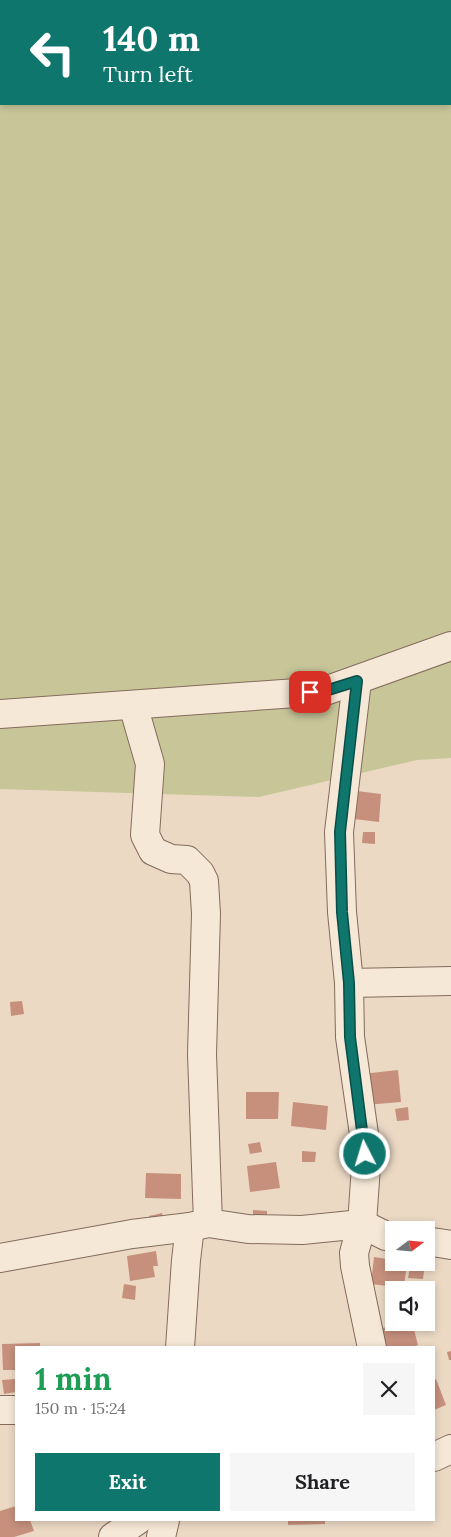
<!DOCTYPE html>
<html lang="en">
<head>
<meta charset="utf-8">
<style>
  :root { --surface:#fff; --page:#f6f6f6; --text:#202124; --muted:#757577; --accent:#0f766e }
  body { margin:0; font-family:Lora,serif; background:var(--page); color:var(--text); height:100vh; display:flex; flex-direction:column; font-size:19px; white-space:nowrap }
  * { box-sizing:border-box; margin:0 }
  p { font-size:16px; color:var(--muted) }
  .icon { flex:none; width:28px; height:28px; fill:none; stroke:currentColor; stroke-width:2; stroke-linecap:round; stroke-linejoin:round }
  .map { position:relative; flex:1; overflow:hidden }
  .panel { position:absolute; left:15px; top:1346px; width:420px; height:175px; display:flex; flex-direction:column; background:var(--surface); border-radius:0px; box-shadow:0 2px 8px #0003 }
  .panel>* { flex:none }
  .guide { position:absolute; left:0px; top:0px; width:451px; height:105px; box-shadow:0 2px 8px #0003; background:#0f766e; color:#fff; overflow:hidden }
  .needle { width:32px; rotate:74deg }
  .fabs { position:absolute; left:385px; top:1221px; display:grid; gap:10px }
  .fabs a { display:grid; place-items:center; width:50px; height:50px; border-radius:0px; background:var(--surface); box-shadow:0 2px 8px #0003; font-size:25px }
  .pin { position:absolute; display:grid; place-items:center; width:42px; height:42px; color:#fff; margin:-21px; border-radius:10px; box-shadow:0 2px 8px #0006 }
  .me { position:absolute; width:55px; margin:-28px; rotate:355deg; stroke-linejoin:round; filter:drop-shadow(0 0 4px #0008) }
  .turn { display:flex; align-items:center; gap:18px; height:105px; padding:0 20px; font-size:22px }
  .turn .icon { width:65px; height:65px; stroke-width:2.5 }
  .turn b { display:block; font-size:35px; line-height:42px }
  .round { display:grid; place-items:center; flex:none; width:52px; height:52px; border-radius:0px; background:var(--page) }
  .head { display:flex; align-items:center; justify-content:space-between; height:85px; padding:0 20px }
  h1 { font-size:30px; font-weight:800; line-height:38px; color:#1e9e55 }
  .button { display:flex; gap:10px; margin-top:auto; padding:10px 20px }
  .button a { flex:1; height:58px; border-radius:0px; background:var(--accent); color:#fff; font-size:20px; font-weight:800; line-height:58px; text-align:center }
  .button a+a { background:var(--page); color:var(--text) }
  .map>svg:first-child { display:block }
</style>
</head>
<body>
<div class="map">
<svg width="451" height="1537" viewBox="0 0 451 1537">
  <rect width="100%" height="100%" fill="#ebd9c4"/>
  <!-- green -->
  <path fill="#c8c699" fill-rule="evenodd" d="M0,0H451V758L417,760L259,797L0,789ZM1,1H450V104H1Z"/>
  <!-- building -->
  <g fill="#c6907d">
    <polygon points="349,790 381,794 379,822 346,818"/>
    <polygon points="363,832 375,832 375,844 362,843"/>
    <polygon points="22,1001 24,1014 11,1016 10,1002"/>
    <polygon points="398,1070 401,1102 365,1105 362,1074"/>
    <polygon points="246,1092 279,1092 278,1119 246,1119"/>
    <polygon points="293,1102 328,1106 326,1130 291,1126"/>
    <polygon points="408,1107 409,1120 397,1121 395,1109"/>
    <polygon points="260,1142 262,1152 250,1154 248,1144"/>
    <polygon points="302,1151 316,1152 315,1162 302,1162"/>
    <polygon points="276,1162 280,1188 250,1192 247,1166"/>
    <polygon points="146,1173 181,1174 181,1199 145,1198"/>
    <polygon points="253,1210 267,1211 267,1222 253,1222"/>
    <polygon points="162,1213 165,1226 152,1228 149,1216"/>
    <polygon points="156,1251 158,1266 153,1266 155,1277 130,1281 127,1256"/>
    <polygon points="374,1257 394,1260 394,1262 407,1262 404,1288 371,1284"/>
    <polygon points="411,1262 425,1263 423,1279 408,1278"/>
    <polygon points="124,1284 136,1286 135,1300 122,1298"/>
    <polygon points="404,1322 412,1322 418,1345 410,1348 384,1348 379,1329"/>
    <polygon points="40,1343 40,1348 16,1348 16,1370 3,1370 2,1344"/>
    <polygon points="451,1351 451,1360 449,1360 447,1352"/>
    <polygon points="15,1379 16,1392 4,1394 2,1380"/>
    <polygon points="436,1379 446,1405 434,1410 434,1380"/>
    <polygon points="16,1506 16,1520 30,1520 34,1531 14,1537 0,1537 0,1511"/>
    <polygon points="288,1520 325,1520 325,1524 288,1525"/>
  </g>
  <g fill="none" stroke-linecap="round" stroke-linejoin="round">
    <defs>
      <g id="minor">
        <polyline points="357,681 339,832 342,912 349,983 350,1037 365,1141 366,1166 362,1224 354,1253 355,1266 372,1348"/>
        <polyline points="133,705 150,764 145,835 153,851 171,859 187,860 200,873 204,881 206,914 202,1054 208,1223"/>
        <polyline points="0,714 325,691 451,646"/>
        <polyline points="349,983 451,981"/>
        <polyline points="426,1241 451,1245"/>
        <polyline points="0,1258 132,1234 190,1227 208,1223 248,1229 302,1230 362,1224 386,1236 394,1237"/>
        <polyline points="180,1348 186,1260 190,1227"/>
        <polyline points="0,1410 16,1410"/>
        <polyline points="434,1457 451,1449"/>
        <polyline points="113,1537 138,1520"/>
        <polyline points="161,1537 165,1520"/>
      </g>
    </defs>
    <!-- minor casing -->
    <use href="#minor" stroke="#846b5c" stroke-width="30"/>
    <!-- minor -->
    <use href="#minor" stroke="#f6e8d7" stroke-width="28"/>
  </g>
  <g fill="none" stroke-linecap="round" stroke-linejoin="round">
    <defs>
      <polyline id="route" points="310,692 325,691 357,681 340,832 342,912 349,983 350,1037 365,1154"/>
    </defs>
    <!-- route casing -->
    <use href="#route" stroke="#0a4d48" stroke-width="12"/>
    <!-- route -->
    <use href="#route" stroke="#0f766e" stroke-width="9"/>
  </g>
</svg>
<div class="fabs">
<a><svg class="needle" viewBox="-14 -14 28 28"><path d="M0-13l5 13h-10z" fill="#e53935"/><path d="M0 13l5-13h-10z" fill="#757577"/></svg></a>
<a><svg class="icon" aria-label="sound" viewBox="0 0 24 24"><path d="M4 9h4l5-4v14l-5-4H4zM17 9q2 3 0 6"/></svg></a>
</div>
<div class="pin" style="left:310px;top:692px;background:#d93025"><svg class="icon" aria-label="arrive" viewBox="0 0 24 24"><path d="M6 21V4h12l-3 4 3 4H6"/></svg></div>
<svg class="me" style="left:365px;top:1154px" viewBox="-20 -20 40 40"><circle r="17" fill="#0f766e" stroke="#fff" stroke-width="3"/><path d="M0-11L8 9 0 5-8 9z" fill="#fff"/></svg>
<div class="guide">
<div class="turn"><svg class="icon" aria-label="left" viewBox="0 0 24 24"><path d="M17 20v-9H6M10 6l-5 5 5 5"/></svg><div><b>140 m</b>Turn left</div></div>
</div>
<section class="panel">
<div class="head"><div><h1>1 min</h1><p>150 m · 15:24</p></div><a class="round"><svg class="icon" aria-label="close" viewBox="0 0 24 24"><path d="M6 6l12 12M18 6L6 18"/></svg></a></div>
<div class="button"><a>Exit</a><a>Share</a></div>
</section>
</div>
</body>
</html>
